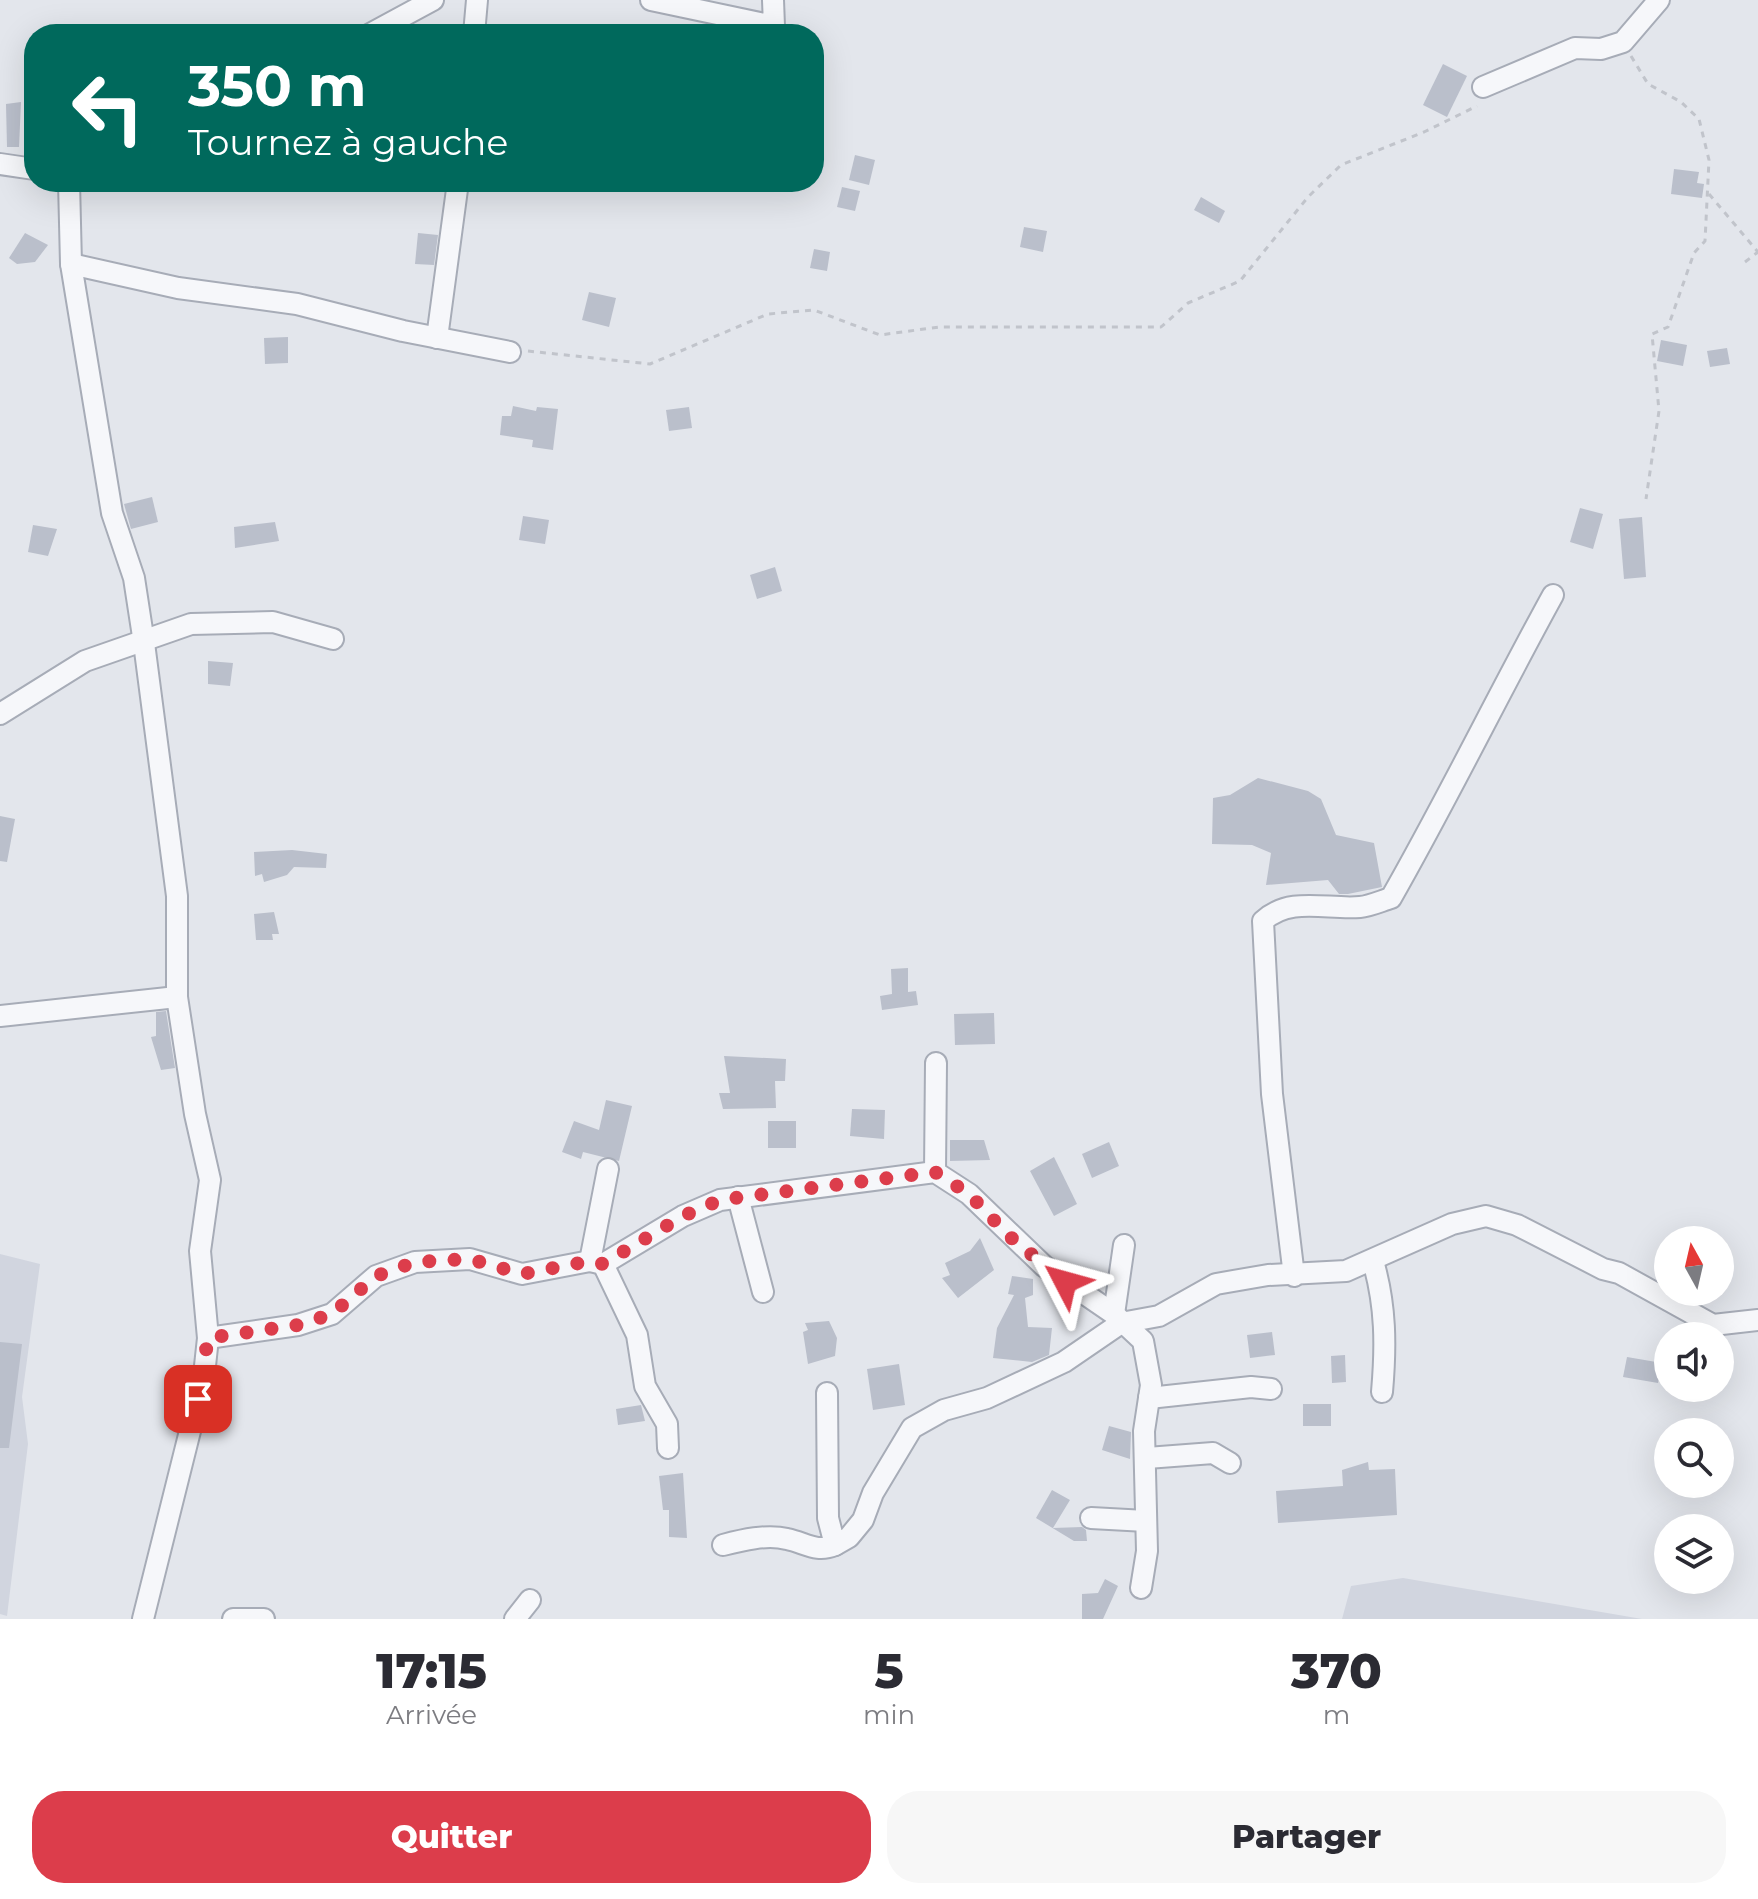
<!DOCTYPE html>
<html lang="fr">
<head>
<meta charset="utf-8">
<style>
  :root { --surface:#fff; --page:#f7f7f7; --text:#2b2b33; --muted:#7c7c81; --accent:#dc3d4b }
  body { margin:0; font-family:Montserrat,sans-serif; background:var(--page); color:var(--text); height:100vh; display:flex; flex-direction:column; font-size:30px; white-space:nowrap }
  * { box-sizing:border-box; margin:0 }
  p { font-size:26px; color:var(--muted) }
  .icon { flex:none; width:44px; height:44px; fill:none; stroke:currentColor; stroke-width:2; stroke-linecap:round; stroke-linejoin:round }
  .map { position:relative; height:1619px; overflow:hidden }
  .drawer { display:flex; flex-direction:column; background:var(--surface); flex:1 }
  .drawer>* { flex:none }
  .banner { position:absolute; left:24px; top:24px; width:800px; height:168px; border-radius:32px; box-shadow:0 8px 32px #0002; background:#00695c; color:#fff; overflow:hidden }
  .needle { width:52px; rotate:352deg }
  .fabs { position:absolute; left:1654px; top:1226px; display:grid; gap:16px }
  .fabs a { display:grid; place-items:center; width:80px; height:80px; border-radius:50%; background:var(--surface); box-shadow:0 8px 32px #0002; font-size:40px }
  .pin { position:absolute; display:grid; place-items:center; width:68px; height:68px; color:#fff; margin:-34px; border-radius:16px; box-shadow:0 4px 12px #0006 }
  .me { position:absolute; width:88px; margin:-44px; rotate:309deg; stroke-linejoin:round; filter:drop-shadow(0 0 6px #0008) }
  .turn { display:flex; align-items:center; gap:28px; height:168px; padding:0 32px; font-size:36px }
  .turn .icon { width:104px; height:104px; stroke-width:2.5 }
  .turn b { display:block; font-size:56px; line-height:68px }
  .eta { display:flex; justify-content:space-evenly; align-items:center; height:136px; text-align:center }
  .eta b { font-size:48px; font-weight:800; line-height:56px }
  .cta { display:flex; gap:16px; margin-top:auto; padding:16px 32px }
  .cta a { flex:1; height:92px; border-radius:32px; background:var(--accent); color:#fff; font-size:32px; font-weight:800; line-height:92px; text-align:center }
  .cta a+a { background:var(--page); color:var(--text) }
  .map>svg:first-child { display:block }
</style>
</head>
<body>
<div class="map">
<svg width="1758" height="1619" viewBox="0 0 1758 1619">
  <rect width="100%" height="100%" fill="#e3e6ec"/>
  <!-- built -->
  <g fill="#d1d5df">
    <polygon points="0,1254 40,1264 22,1397 28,1444 7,1616 0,1614"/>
    <polygon points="1403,1578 1642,1619 1643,1619 1342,1619 1351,1586"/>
  </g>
  <!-- building -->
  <g fill="#babfcb">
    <polygon points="1443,64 1467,76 1447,117 1423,105"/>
    <polygon points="21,102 19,147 7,147 6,104"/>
    <polygon points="855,155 875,160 869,185 849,180"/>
    <polygon points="1674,169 1699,172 1697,183 1704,184 1702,198 1671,194"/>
    <polygon points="842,187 860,191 855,211 837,207"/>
    <polygon points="1201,197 1225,211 1219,223 1194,210"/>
    <polygon points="1024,227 1047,231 1043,252 1020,247"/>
    <polygon points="25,233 48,245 35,262 17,264 9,258"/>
    <polygon points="418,233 438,235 434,265 415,264"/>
    <polygon points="814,249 830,252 827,271 810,268"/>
    <polygon points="589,292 616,298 609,327 582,320"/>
    <polygon points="288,337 288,363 265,364 264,338"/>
    <polygon points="1661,340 1687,345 1683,366 1657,361"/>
    <polygon points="1727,348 1730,364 1710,367 1707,351"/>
    <polygon points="513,406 536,411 537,407 558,409 553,450 532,447 533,440 500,435 502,416 511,416"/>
    <polygon points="689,407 692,428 669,431 666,410"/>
    <polygon points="152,497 158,522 131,529 124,504"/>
    <polygon points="1580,508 1603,514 1593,549 1570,542"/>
    <polygon points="523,516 549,520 545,544 519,540"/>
    <polygon points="1642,517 1646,577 1624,579 1619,519"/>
    <polygon points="275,522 279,541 235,548 234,527"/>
    <polygon points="33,525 57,529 48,556 28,552"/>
    <polygon points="775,567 782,591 757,599 750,575"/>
    <polygon points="208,661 233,663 230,686 208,684"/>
    <polygon points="1258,778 1308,791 1321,799 1336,835 1374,843 1382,887 1348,894 1339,894 1328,880 1266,885 1271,853 1252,845 1212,844 1213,798 1230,795"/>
    <polygon points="0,816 15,819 7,862 0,861"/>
    <polygon points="292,850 327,854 326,868 294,867 287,875 264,882 262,874 255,876 254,852"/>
    <polygon points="274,912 279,934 272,934 273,940 256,940 254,914"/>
    <polygon points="908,968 908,992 916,991 918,1005 882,1010 880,996 892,994 891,969"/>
    <polygon points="166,1011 175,1068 161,1070 151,1037 156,1036 156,1012"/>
    <polygon points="994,1013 995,1044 955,1045 954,1014"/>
    <polygon points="724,1056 786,1059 785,1081 775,1081 776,1108 723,1109 719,1093 730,1093"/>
    <polygon points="606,1100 632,1106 619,1161 583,1152 581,1159 562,1152 574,1121 599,1130"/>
    <polygon points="852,1109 885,1110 884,1139 850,1136"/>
    <rect x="768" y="1121" width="28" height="27"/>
    <polygon points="950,1140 984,1140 990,1160 950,1161"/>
    <polygon points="1109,1142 1119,1166 1092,1178 1082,1154"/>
    <polygon points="1054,1157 1077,1204 1054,1216 1030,1171"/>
    <polygon points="980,1238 994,1270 958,1298 942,1278 950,1275 945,1263 970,1251"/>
    <polygon points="1012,1276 1033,1279 1033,1295 1025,1298 1028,1327 1052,1328 1049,1355 1032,1362 993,1358 997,1328 1014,1295 1008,1294"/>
    <polygon points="829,1321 837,1338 835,1356 808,1364 803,1332 808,1330 805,1323"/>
    <polygon points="1272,1332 1275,1355 1250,1358 1247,1335"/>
    <polygon points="0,1342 22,1344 9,1448 0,1448"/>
    <polygon points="1345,1355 1346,1382 1332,1383 1331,1356"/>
    <polygon points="1627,1357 1662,1363 1658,1383 1623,1377"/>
    <polygon points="899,1364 905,1405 873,1410 867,1369"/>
    <rect x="1303" y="1404" width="28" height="22"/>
    <polygon points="641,1405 645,1421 618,1425 616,1409"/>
    <polygon points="1109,1426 1131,1432 1130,1459 1102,1450"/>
    <polygon points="1368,1462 1369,1470 1395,1469 1397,1515 1278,1523 1276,1491 1343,1486 1342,1470"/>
    <polygon points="683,1473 687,1538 669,1537 669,1510 663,1510 659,1476"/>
    <polygon points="1052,1490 1070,1500 1053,1528 1082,1527 1086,1530 1087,1541 1074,1541 1036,1518"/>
    <polygon points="1105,1579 1118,1586 1103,1619 1082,1619 1082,1594 1098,1593"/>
  </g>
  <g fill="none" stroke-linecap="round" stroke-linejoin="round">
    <defs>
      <g id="minor">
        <polyline points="651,0 774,26 773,0"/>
        <polyline points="370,34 433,0"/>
        <polyline points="474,34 477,0"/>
        <polyline points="1483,87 1575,48 1601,49 1623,42 1659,0"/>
        <polyline points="0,164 34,169"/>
        <polyline points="69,182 71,264 112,513 134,578 144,643 177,896 177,997 195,1114 210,1180 200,1251 208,1338 204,1375 143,1619"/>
        <polyline points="71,264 178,288 297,304 403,331 510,352"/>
        <polyline points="437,338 458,182"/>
        <polyline points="0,714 85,661 191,624 273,622 333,639"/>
        <polyline points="0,1016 177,997"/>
        <polyline points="608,1169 590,1261 603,1264 683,1216 720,1200 935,1172 969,1194 1044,1266 1114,1314 1143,1341 1151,1385 1144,1431 1147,1551 1141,1588"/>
        <polyline points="935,1172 936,1063"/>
        <polyline points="738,1197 763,1292"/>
        <path d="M1373,1261C1386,1306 1386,1346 1382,1392"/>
        <polyline points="603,1264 637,1335 645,1386 667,1424 668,1448"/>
        <path d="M1294,1276L1272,1094L1263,921C1290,896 1327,910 1360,907C1370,906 1381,901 1391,898C1448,798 1498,695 1553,595"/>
        <polyline points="1114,1314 1124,1245"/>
        <polyline points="208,1338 298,1325 332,1314 376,1276 415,1262 470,1259 522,1274 590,1261"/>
        <polyline points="1149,1398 1251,1387 1271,1389"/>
        <polyline points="1147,1458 1213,1453 1230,1463"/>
        <polyline points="1091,1518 1146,1521"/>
        <path d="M723,1545C742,1540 767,1534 787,1539C806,1543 816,1553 835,1545L828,1518L827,1393"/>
        <polyline points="835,1545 849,1537 863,1520 873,1493 912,1428 944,1410 987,1398 1064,1362 1121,1323 1159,1316 1216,1284 1268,1275 1346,1271 1452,1224 1486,1216 1517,1225 1603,1269 1619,1273 1713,1325 1758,1320"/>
        <polyline points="233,1619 264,1619"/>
        <polyline points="515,1619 530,1600"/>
      </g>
    </defs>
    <!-- minor casing -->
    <use href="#minor" stroke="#a7acb7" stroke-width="24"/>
    <!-- path -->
    <g stroke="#c1c4cb" stroke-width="3" stroke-dasharray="6 6" stroke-linecap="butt">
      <polyline points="1631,56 1648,84 1681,102 1699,119 1709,160 1705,241 1694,253 1668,327 1652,334 1659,411 1646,499"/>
      <polyline points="1709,194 1758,252"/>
      <polyline points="1745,262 1758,252"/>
      <polyline points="528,351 650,364 768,314 814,310 880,335 939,327 1161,327 1188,303 1240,281 1308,197 1341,165 1424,132 1477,106"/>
    </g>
    <!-- minor -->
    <use href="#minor" stroke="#f6f7fa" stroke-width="20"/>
  </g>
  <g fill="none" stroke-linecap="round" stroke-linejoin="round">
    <!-- route -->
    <polyline stroke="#dc3d4b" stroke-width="14" stroke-dasharray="0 25.2" points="198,1399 208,1338 298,1325 332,1314 376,1276 415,1262 470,1259 522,1274 590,1261 603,1264 683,1216 720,1200 935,1172 969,1194 1009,1236 1065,1282"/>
  </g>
</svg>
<div class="fabs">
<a><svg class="needle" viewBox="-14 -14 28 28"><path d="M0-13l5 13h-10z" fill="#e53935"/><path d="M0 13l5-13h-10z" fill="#7c7c81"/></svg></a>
<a><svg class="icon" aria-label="sound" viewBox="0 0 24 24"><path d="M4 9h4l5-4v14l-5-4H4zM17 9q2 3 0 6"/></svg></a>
<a><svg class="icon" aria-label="search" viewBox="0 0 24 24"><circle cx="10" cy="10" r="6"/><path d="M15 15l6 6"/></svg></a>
<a><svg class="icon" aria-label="layers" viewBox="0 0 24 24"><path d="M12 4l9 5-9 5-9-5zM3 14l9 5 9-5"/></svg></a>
</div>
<div class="pin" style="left:198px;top:1399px;background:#d93025"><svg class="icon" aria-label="arrive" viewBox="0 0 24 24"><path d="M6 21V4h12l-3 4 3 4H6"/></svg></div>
<svg class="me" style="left:1065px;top:1282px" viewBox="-20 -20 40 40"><path d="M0-17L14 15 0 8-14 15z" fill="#dc3d4b" stroke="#fff" stroke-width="4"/></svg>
<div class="banner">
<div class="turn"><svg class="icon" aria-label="left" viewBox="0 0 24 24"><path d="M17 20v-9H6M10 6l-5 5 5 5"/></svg><div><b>350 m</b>Tournez à gauche</div></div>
</div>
</div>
<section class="drawer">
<div class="eta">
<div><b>17:15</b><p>Arrivée</p></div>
<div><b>5</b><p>min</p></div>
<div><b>370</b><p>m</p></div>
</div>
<div class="cta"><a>Quitter</a><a>Partager</a></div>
</section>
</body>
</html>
